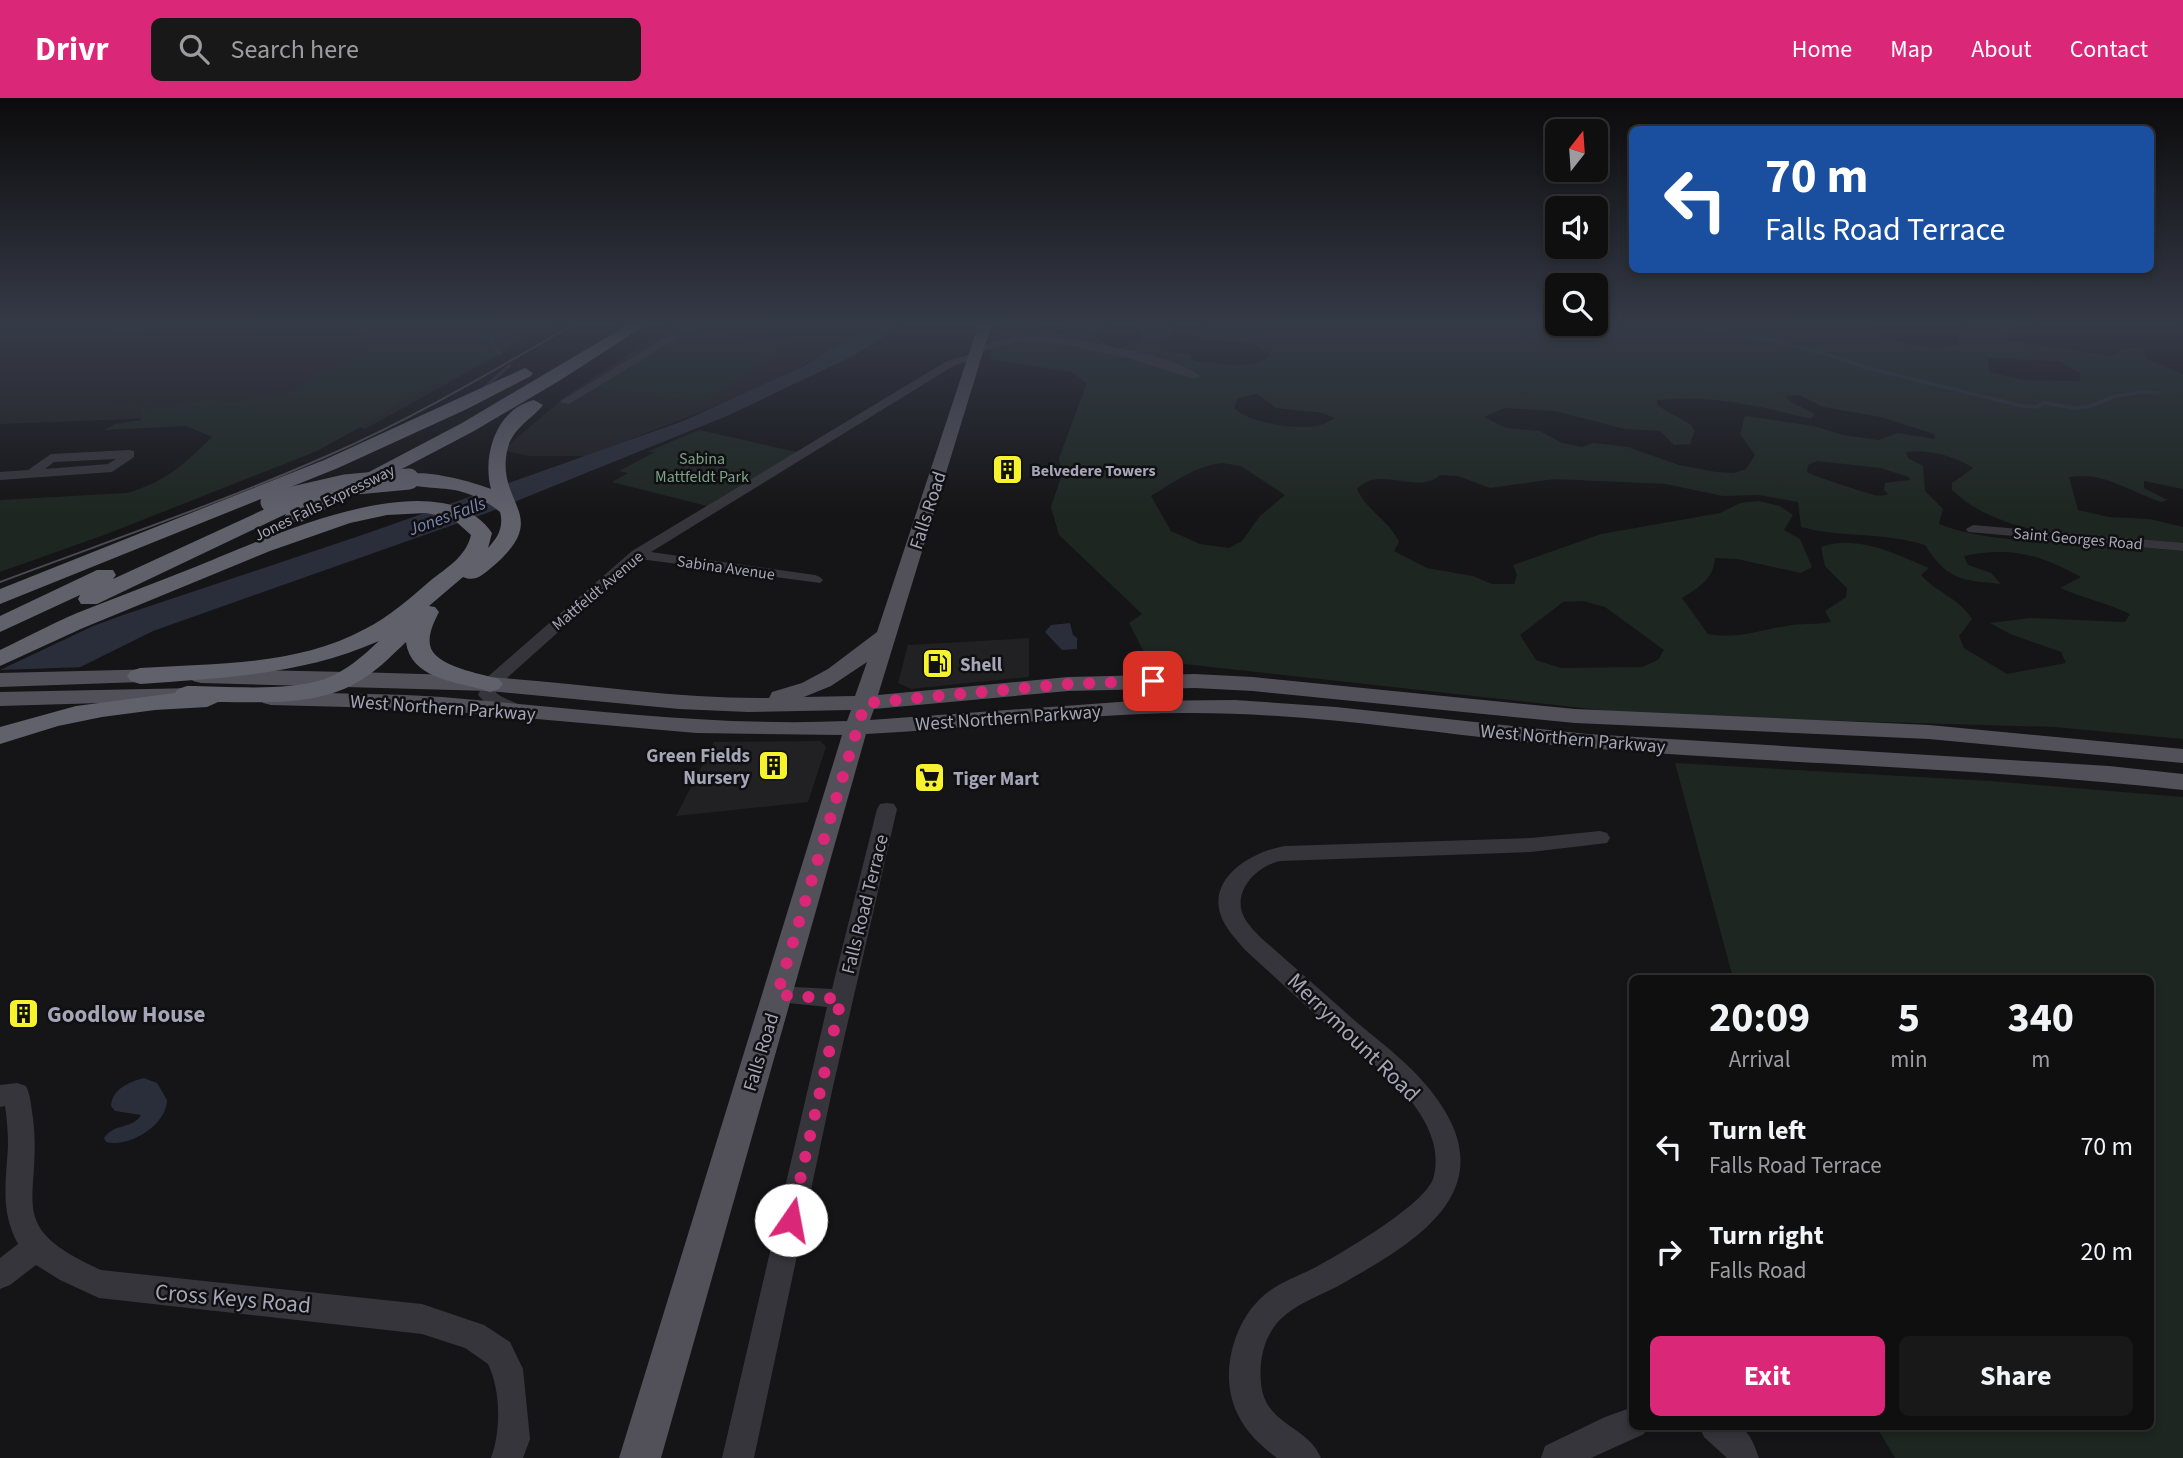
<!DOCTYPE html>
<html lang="en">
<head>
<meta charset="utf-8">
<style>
  :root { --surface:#100f10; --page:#191819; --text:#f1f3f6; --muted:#9c9c9f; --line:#302f30; --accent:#db2777 }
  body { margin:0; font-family:"Source Sans 3",sans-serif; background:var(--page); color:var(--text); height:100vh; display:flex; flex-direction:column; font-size:26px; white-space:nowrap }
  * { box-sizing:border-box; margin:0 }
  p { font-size:23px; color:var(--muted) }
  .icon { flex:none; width:38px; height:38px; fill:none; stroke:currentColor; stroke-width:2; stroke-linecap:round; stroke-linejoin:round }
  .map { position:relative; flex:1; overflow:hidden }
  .sheet { position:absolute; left:1629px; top:877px; width:525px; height:455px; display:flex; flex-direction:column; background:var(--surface); border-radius:10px; box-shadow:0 4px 10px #0003,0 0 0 2px var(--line) }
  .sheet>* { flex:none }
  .hud { position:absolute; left:1629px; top:28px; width:525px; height:147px; border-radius:10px; box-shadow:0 4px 10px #0003,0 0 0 2px var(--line); background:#1a4fa0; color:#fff; overflow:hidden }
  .needle { width:46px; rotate:17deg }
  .controls { position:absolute; left:1545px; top:21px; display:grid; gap:14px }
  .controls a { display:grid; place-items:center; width:63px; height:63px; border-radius:10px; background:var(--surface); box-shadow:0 4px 10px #0003,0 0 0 2px var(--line); font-size:35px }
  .pin { position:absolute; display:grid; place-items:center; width:60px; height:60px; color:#fff; margin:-30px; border-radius:14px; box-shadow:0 4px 10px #0006 }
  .me { position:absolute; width:77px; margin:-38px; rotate:12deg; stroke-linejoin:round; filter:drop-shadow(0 0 5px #0008) }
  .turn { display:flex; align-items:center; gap:24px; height:147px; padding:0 21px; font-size:32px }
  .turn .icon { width:91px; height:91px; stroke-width:2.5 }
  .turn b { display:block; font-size:49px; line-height:60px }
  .eta { display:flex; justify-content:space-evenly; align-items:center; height:119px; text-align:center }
  .eta b { font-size:42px; font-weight:700; line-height:49px }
  .primary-button { display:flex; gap:14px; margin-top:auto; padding:14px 21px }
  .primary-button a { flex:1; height:80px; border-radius:10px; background:var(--accent); color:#fff; font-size:28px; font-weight:700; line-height:80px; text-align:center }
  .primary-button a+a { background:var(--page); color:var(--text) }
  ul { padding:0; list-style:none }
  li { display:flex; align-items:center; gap:21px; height:105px; padding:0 21px }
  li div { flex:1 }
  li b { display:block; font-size:26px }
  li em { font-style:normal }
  header { display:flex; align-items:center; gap:42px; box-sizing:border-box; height:98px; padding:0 35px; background:var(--accent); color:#fff }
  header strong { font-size:33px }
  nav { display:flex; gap:38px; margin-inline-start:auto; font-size:24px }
  .search { width:490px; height:63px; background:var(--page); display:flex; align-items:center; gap:18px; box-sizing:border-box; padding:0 24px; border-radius:10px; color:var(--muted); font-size:26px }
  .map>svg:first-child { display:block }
</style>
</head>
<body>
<header>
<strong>Drivr</strong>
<div class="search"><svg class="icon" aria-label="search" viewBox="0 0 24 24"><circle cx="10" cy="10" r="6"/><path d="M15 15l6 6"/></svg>Search here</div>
<nav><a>Home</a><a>Map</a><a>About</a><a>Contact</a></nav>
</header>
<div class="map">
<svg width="2183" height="1360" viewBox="0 0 2183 1360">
  <rect width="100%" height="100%" fill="#151416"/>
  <!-- built -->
  <g fill="#212023">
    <polygon points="0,228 557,228 517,247 365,331 310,314 0,326"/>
    <polygon points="671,228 870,228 833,252 749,295 588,358 529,358 506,353 505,350 566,298"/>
    <polygon points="1029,540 1029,579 911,591 898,585 908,547"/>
    <polygon points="820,643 826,649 808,704 676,718 714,644"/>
  </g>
  <!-- green -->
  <g fill="#1e2621" fill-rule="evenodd">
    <polygon points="0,228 204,228 109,238 65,238 0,249"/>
    <path d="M315,228H510L516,241L505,251L465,274L401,303L382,317L317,353L107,436L0,474V402L127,395C166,384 184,366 212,339L186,328L104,332L115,326L141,322L142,312L116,309L133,306L147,311L208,302L232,304L279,297L293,293L312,280L363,257L366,245L360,231H316Z"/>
    <path d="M1007,228H1035L1047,235L1061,236L1066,232V228H1109L1095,238C1117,256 1118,251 1142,241L1135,228H1169L1172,237L1160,243L1161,253L1190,256L1193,262L1198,264C1217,265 1260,273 1271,256L1250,245L1202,241L1186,236L1198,231L1212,228H1868V232C1895,247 1930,252 1960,247L1957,236L1966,231L1965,228H2013L2007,234L2009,243L2112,258L2122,252L2143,248L2146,261L2183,276V391L2144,383V390L2167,402L2161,404C2129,393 2103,373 2069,379L2078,412L2109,419L2150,421L2183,429V447C2111,440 2007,445 1952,392V385L1973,370C1954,358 1928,351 1906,354L1908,360L1923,368L1925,393L1943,411L1939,426C1988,445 2044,442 2096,445C2125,447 2154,451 2183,453V641L2054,629L1645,617L1148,562L1129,525L1142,516L1059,437L1051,409L1062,376L1059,360L1087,285L1071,274L990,261L994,232ZM1987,260L2059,263L2080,275V283L2023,282L1989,274ZM1257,296L1276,310L1323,315L1335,320C1330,322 1325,326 1320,327C1300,333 1248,325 1234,310L1238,300ZM1799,297L1823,309L1881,319L1934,336L1935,341L1898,335L1879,342L1843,337L1814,328L1745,318L1740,336L1755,357L1746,371L1734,375L1716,374L1679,367L1628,349L1593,345L1582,349L1562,345L1540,333L1506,330L1484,319L1504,310L1555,313L1625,331L1660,333L1674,347L1690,346L1695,333L1690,326L1658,308L1657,302C1711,296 1759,308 1811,321L1815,316L1791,304L1785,298ZM1817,363L1880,370L1909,379L1910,382L1885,385L1884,392L1888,396C1882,398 1877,398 1871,396C1863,394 1811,377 1807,374L1808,367ZM1222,365L1241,368L1285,397L1260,418L1242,443L1229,450L1200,446L1171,433L1151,398C1174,384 1195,368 1222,365ZM1440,377L1458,378L1490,390L1555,381L1666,386L1723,398L1759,397L1798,404L1801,429C1842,440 1885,434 1925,447C1947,482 1961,482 2001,486L1991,475L1968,467L1964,458C2012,448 2040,457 2081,479L2060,490C2083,500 2107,505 2130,516L2125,524L2030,520L1990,525L2010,536L2061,554L2066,565L2007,576L1964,550L1959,538L1972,521C1960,501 1936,494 1921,477L1929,470C1895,456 1858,436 1821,449L1825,468L1847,490L1846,499L1825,513L1831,524C1815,527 1801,525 1786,528C1755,533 1740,541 1708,536L1682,500C1698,490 1714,481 1715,460L1737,461L1801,475L1812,469L1800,441L1784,432L1793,417L1780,408L1758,403L1740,405L1720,415L1601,436L1513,467L1517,477L1514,486H1492L1473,478L1427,470L1394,453L1399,444C1390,423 1366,412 1357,391C1379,366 1417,398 1440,377ZM1583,503L1605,509L1664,552L1658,562L1642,569L1561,570L1536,562L1520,537L1563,504Z"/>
    <polygon points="690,233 793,244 705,304 594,290"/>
    <polygon points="699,332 797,354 707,408 612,384 628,375 619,373 655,354 647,354"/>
    <polygon points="1675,665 1990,683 2183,699 2183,1360 1895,1360 1876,1328 2151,1328 2151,880 1733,880"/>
  </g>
  <!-- water -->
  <g fill="#2a2e3a">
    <polygon points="870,228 900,228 853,258 727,318 487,415 153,533 0,609 0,572 93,528 123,517 368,435 683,323 804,268"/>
    <polygon points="1070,525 1073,537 1077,540 1077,551 1062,552 1045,534 1051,527"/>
    <path d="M144,980L157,985L167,1002C167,1027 129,1050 106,1044L104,1040C114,1025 133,1031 141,1017L115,1013L111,1008C112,991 129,984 144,980Z"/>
  </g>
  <!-- pier -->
  <polygon fill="#151416" points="85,569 8,609 0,609 0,572"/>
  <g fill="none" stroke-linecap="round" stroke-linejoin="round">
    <!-- stream -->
    <g stroke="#2a2e3a" stroke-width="3.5">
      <polyline points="492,228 491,243 500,256"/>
      <path d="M1699,228C1755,240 1813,249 1867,270L2022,308L2037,309L2043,305L2076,310L2090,308L2116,298L2143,294L2159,295"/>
      <polyline points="482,292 509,268"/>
    </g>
    <!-- minor -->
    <g fill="#36353b" fill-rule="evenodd">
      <polygon points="684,228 697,228 569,306 559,304"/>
      <path d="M1020,237C1059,238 1171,254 1200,278L1194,281L1128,260L1062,246L1020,243L983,253L973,250Z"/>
      <path d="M978,254L982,255V259L955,267L651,454L815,477L820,479L823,482L820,485L640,461L498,588L496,595C505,602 521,605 527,613L524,617C509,621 488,609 478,597L484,582L632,453L947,263Z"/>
      <path d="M129,352L134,353V359L112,374L0,382V374L28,372L51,356ZM116,361L108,366L45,371L54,364Z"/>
      <polygon points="1973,427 2183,445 2183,453 1968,434 1966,431"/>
      <polygon points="887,705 894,706 897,711 832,993 754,1360 722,1360 827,909 769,903 765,897 769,891 777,888 832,891 877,711 880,706"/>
      <path d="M1600,733L1607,735L1610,740L1607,745L1531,754L1281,763C1258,767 1231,793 1244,819C1248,827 1255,833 1261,840C1292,867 1322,894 1353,921C1382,946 1415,969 1437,1001C1504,1094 1414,1145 1340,1187C1318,1199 1294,1206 1277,1225C1263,1242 1259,1264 1261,1285C1265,1328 1308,1327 1321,1360H1277C1250,1340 1231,1317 1229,1282C1228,1255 1238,1224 1257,1204C1273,1186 1295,1180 1316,1169C1342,1155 1424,1107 1433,1081C1437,1069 1436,1055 1433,1044C1420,997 1370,964 1335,934C1305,907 1275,879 1245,852C1236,841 1224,829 1220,815C1209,777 1256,752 1286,748L1531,740Z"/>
      <path d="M17,985L26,988C31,998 31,1009 33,1020C43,1105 1,1127 101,1172L422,1206L484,1227L510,1244L523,1271L530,1341L523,1360H491C501,1333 501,1293 488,1266L465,1250L422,1236L99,1200L60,1182L36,1167L10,1187L0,1191V1160L18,1146C0,1113 6,1084 8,1048C8,1034 7,1021 5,1008L0,1009V987Z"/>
      <polygon points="1633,1309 1633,1328 1648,1328 1644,1336 1591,1360 1541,1360 1545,1348 1605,1319"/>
      <path d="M1699,1328C1738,1328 1745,1319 1759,1360H1727L1704,1339Z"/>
    </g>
    <!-- major -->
    <g fill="#52515a" fill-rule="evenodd">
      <path d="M978,228H991L878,597L1068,579L1195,576L1253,579L1575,611L1929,627L2183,651V665L1929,641L1575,625L1253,593L1195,590L1068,593L874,611L870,622L1133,603L1235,602L1336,609L1587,636L2109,668L2183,676V692C1985,670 1786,666 1587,650C1453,639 1319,614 1184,615C1078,616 972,631 866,636L661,1360H619L842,637L696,635L423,611L271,607L263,605L260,600L263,595L271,593C328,596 385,595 442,599C577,610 711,629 847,623L851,612L748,614L679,611L490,593L201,585L193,583L190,578L193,573L201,571C297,573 393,574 488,579C582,585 675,601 769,600L772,594L802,585L828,571L877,534ZM867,564L855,598L804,599L831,588Z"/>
      <polygon points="161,571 169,573 172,578 169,583 0,589 0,575"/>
      <polygon points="196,590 204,592 207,597 204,602 0,608 0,594"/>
    </g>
    <!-- highway -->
    <g fill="#61616c" fill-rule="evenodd">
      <polygon points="626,228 644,228 559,283 474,333 301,424 287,424 284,420 286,416 97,506 81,506 78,501 80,497 0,534 0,518 97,472 113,472 116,477 113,481 302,394 316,394 319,398 317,401 331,394 462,325"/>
      <polygon points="525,270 533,275 531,278 467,311 338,370 0,506 0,491 324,362"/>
      <path d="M534,302L543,307C529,324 512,330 507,353C496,408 554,417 491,470C481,478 475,484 463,479L429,508L435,509L439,514C434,524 428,536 430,547C433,568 482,576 499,581L503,586L499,591L490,594L481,591C454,584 410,579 406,544C390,559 375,575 356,585C316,608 262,604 218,604L207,609L155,612L102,619L58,628L0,646V629L76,608L175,595L178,591L187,588C228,588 285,594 325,581C346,573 363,558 379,543C302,577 222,580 140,586L131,583L127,578L131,573L140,570C215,565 297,568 365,531C389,519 409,501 430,483C446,470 466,459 471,437L452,420L426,415L387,417L350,425L270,453L83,530L0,568V552C25,540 51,526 77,515C114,500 153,486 190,471C257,445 438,356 492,435L488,450C498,439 504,429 500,414C488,404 474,397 459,393C445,389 407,391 399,381C411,366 474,384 491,391C482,358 496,311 534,302Z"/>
    </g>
    <!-- tram -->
    <path stroke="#4b4a52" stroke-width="2" d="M0,484C109,443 220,405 327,358C412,321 491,274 571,228"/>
    <!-- highway-bridge -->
    <polyline stroke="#61616c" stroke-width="21" points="271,404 345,387 409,381"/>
  </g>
  <!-- sky -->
  <linearGradient id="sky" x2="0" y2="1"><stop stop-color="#0c0b0c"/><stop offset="0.54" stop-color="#353a47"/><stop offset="1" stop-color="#353a47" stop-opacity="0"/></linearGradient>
  <rect width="2183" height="419" fill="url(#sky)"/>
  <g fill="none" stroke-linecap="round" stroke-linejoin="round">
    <!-- route -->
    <polyline stroke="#db2777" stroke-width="12" stroke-dasharray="0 21.6" points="791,1122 841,901 777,897 865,605 1068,586 1153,583"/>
  </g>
  <!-- icons -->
  <defs>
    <symbol id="building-square" viewBox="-11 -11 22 22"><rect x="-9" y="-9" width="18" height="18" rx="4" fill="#f6f22c" stroke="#100f11"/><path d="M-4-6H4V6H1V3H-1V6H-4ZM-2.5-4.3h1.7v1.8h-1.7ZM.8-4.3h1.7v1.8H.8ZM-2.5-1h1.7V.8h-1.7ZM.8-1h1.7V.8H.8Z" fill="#111"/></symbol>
    <symbol id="fuel-square" viewBox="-11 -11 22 22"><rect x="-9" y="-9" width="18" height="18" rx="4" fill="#f6f22c" stroke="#100f11"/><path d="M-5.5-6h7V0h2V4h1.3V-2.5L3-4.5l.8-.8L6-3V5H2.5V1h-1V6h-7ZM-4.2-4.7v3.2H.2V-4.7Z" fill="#111"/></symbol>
    <symbol id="supermarket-square" viewBox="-11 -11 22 22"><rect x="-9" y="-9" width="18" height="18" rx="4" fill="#f6f22c" stroke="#100f11"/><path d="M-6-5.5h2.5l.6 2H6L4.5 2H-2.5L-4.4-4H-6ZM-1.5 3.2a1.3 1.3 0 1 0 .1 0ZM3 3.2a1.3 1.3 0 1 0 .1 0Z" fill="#111"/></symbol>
  </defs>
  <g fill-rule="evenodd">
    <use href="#building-square" x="990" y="354" width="35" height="35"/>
    <use href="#fuel-square" x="920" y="548" width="35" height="35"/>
    <use href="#building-square" x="756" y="650" width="35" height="35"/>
    <use href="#supermarket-square" x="912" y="662" width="35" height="35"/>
    <use href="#building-square" x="6" y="898" width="35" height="35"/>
  </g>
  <g text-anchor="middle" stroke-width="5" stroke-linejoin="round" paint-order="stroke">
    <!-- far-park labels -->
    <g font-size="16" fill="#7ca28a" stroke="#100f11">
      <text x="702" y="366">Sabina<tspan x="702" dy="18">Mattfeldt Park</tspan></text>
    </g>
    <!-- far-poi labels -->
    <g font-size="16" font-weight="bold" fill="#a6a5b7" stroke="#100f11" text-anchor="start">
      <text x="1031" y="378">Belvedere Towers</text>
    </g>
    <!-- far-street labels -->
    <g font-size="16" fill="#a6a5b7" stroke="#100f11">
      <text transform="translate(324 404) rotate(-26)" y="6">Jones Falls Expressway</text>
      <text transform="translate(2078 440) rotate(5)" y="6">Saint Georges Road</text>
      <text transform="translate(726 469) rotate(8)" y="6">Sabina Avenue</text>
      <text transform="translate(597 492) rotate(-40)" y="6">Mattfeldt Avenue</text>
    </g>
    <!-- far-water labels -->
    <g font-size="18" font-style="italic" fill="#7b87b3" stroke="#100f11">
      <text transform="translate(447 418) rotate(-20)" y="6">Jones Falls</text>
    </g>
    <!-- street labels -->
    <g font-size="19" fill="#a6a5b7" stroke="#100f11">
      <text transform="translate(927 412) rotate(-72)" y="7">Falls Road</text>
      <text transform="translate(443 609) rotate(4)" y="7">West Northern Parkway</text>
      <text transform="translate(1008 619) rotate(-4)" y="7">West Northern Parkway</text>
      <text transform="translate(1573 640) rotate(5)" y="7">West Northern Parkway</text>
      <text transform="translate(864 806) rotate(-76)" y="7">Falls Road Terrace</text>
      <text transform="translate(760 954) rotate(-73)" y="7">Falls Road</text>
    </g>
    <!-- poi labels -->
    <g font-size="19" font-weight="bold" fill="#a6a5b7" stroke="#100f11" text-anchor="start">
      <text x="960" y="573">Shell</text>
      <text x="750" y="664" text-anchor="end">Green Fields<tspan x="750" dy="22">Nursery</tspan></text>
      <text x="953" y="687">Tiger Mart</text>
    </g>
    <!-- near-poi labels -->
    <g font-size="23" font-weight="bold" fill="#a6a5b7" stroke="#100f11" text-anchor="start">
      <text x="47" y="924">Goodlow House</text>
    </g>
    <!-- near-street labels -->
    <g font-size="23" fill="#a6a5b7" stroke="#100f11">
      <text transform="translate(1354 939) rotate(44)" y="8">Merrymount Road</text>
      <text transform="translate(233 1200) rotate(5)" y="8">Cross Keys Road</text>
    </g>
  </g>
</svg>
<div class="controls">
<a><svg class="needle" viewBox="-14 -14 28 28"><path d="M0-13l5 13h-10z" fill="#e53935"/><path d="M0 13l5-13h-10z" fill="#9c9c9f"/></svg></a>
<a><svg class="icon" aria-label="sound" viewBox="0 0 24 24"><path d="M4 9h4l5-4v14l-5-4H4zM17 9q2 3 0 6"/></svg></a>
<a><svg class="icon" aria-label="search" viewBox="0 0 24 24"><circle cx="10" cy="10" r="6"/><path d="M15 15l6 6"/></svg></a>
</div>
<div class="pin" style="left:1153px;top:583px;background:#d93025"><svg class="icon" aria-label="arrive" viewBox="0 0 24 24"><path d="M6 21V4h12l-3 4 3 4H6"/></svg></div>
<svg class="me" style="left:791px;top:1122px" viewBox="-20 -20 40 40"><circle r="19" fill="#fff"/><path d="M0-13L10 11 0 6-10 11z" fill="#db2777"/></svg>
<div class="hud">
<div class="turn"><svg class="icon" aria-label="left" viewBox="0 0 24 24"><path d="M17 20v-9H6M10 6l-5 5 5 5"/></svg><div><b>70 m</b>Falls Road Terrace</div></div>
</div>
<section class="sheet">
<div class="eta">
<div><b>20:09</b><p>Arrival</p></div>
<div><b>5</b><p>min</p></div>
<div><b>340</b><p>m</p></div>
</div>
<ul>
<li><svg class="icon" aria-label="left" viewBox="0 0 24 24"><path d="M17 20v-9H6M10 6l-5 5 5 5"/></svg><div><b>Turn left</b><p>Falls Road Terrace</p></div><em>70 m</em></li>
<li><svg class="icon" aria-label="right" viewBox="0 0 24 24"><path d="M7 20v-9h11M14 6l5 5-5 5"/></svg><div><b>Turn right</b><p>Falls Road</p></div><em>20 m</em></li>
</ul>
<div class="primary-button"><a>Exit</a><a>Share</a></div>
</section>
</div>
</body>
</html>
